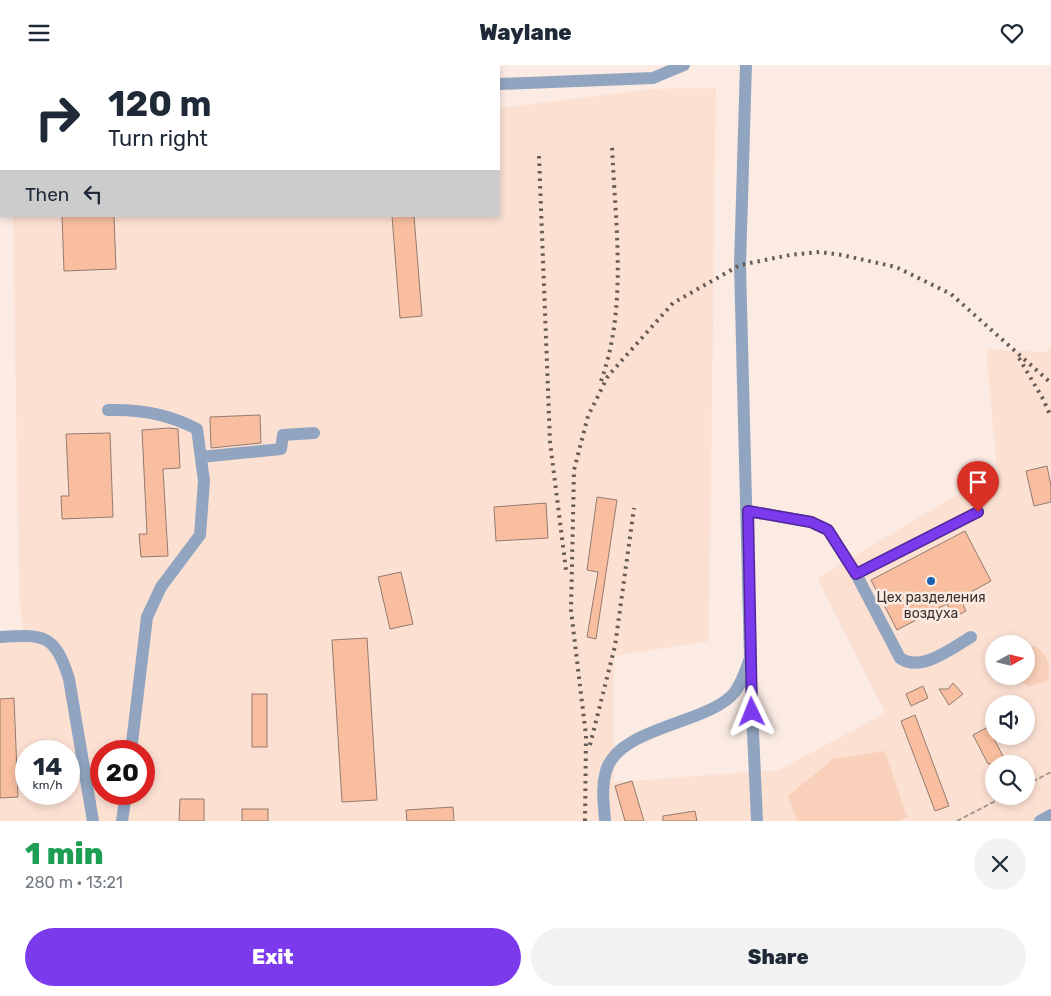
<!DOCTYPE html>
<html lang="en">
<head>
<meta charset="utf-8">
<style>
  :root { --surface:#fff; --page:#f2f2f3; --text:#1f2937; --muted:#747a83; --accent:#7c3aed }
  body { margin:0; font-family:Rubik,sans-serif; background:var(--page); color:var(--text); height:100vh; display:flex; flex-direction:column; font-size:19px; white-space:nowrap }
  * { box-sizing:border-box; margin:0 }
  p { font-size:16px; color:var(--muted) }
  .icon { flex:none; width:28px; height:28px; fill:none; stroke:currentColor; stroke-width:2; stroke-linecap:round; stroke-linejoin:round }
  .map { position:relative; height:756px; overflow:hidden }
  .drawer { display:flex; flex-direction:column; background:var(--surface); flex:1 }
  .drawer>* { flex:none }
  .banner { position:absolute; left:0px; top:0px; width:500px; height:152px; box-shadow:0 2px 8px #0003; background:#fff; color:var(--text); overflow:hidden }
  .needle { width:32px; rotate:82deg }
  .buttons { position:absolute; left:985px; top:570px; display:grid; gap:10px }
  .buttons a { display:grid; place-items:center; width:50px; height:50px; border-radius:50%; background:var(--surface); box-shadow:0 2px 8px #0003; font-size:25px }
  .speed { position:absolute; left:15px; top:675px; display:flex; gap:10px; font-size:25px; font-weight:700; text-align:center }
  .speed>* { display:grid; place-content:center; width:65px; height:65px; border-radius:50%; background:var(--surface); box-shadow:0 2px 8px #0003; line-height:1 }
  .speed small { font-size:12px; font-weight:400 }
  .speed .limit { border:8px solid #d22; background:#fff; color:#111 }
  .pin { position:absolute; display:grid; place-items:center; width:42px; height:42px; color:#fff; margin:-51px -21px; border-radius:50% 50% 50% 0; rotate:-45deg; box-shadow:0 0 5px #0007 }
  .pin .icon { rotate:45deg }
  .me { position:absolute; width:55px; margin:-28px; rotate:358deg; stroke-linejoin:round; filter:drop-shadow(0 0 4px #0008) }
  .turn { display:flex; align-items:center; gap:18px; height:105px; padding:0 25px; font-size:22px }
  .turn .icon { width:65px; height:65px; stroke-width:2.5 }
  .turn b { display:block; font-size:35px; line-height:42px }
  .then { display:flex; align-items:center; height:48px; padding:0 25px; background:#0003; gap:10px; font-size:19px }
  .round { display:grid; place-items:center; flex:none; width:52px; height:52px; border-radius:26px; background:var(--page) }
  .head { display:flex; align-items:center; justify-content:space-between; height:85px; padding:0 25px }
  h1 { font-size:30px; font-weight:800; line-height:38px; color:#1e9e55 }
  .action { display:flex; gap:10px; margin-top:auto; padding:10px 25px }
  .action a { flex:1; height:58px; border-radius:30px; background:var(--accent); color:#fff; font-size:20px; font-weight:800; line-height:58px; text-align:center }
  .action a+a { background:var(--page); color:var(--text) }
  header { display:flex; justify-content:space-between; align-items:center; height:65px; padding:0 25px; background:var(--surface); font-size:22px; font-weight:800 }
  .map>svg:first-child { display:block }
</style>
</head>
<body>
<header><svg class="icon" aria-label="menu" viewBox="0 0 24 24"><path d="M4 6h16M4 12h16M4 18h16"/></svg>Waylane<svg class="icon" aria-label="heart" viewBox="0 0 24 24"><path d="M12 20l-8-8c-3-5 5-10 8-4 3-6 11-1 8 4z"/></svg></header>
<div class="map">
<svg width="1051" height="756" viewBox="0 0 1051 756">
  <rect width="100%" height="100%" fill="#fbebe3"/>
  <!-- built -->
  <path fill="#fce1d3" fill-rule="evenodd" d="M716,23L709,576L614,591V717L779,705L885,648L817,513L997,406L986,284L1044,287L1051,283V756H0V571L23,564L19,535L13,151H499V43L651,24ZM994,579H1026V611H994ZM994,639H1026V671H994ZM26,686H69V729H26ZM101,686H144V729H101ZM994,699H1026V731H994Z"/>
  <!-- green -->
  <g fill="#f9d0ba">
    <path d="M1035,581C1048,589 1051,601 1048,615L1029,622L1021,617L1019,611H1026V582Z"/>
    <polygon points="885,686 907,752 899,756 797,756 788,731 833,694"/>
  </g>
  <!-- building -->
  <g fill="#f8be9f" stroke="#937b6f">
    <polygon points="62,151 114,151 116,204 64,206"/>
    <polygon points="392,151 414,151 422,251 400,253"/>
    <polygon points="260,350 261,378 211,383 210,352"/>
    <polygon points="169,363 178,364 180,403 163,404 168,491 141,492 139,469 147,469 142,365"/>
    <polygon points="110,368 113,452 62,454 61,431 69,431 66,369"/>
    <polygon points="1047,401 1051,421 1051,437 1034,441 1026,406"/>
    <polygon points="597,432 617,435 596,574 587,572 598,507 587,505"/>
    <polygon points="546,438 548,473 496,476 494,442"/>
    <polygon points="965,466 991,516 960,533 966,546 954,552 947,539 897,565 871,515"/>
    <polygon points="401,507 413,559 390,564 378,512"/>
    <polygon points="367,573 377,735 342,737 332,575"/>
    <polygon points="953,618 963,629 949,640 939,624 948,624"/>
    <polygon points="923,621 928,633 911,641 906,629"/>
    <rect x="252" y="629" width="15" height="53"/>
    <polygon points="14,633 18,732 0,733 0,634"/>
    <polygon points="915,650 949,741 935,746 901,656"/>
    <polygon points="988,662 1007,699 988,699 973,670"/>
    <polygon points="632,716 644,756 625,756 615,721"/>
    <polygon points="180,734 204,734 204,756 179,756"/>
    <polygon points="453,742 454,756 407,756 406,745"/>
    <rect x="242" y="744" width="26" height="12"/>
    <polygon points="695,746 697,756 663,756 663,751"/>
  </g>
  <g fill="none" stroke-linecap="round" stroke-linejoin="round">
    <!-- path -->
    <g stroke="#a79993" stroke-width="2" stroke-dasharray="5 2.5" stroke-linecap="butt">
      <polyline points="1026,720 1051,707"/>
      <polyline points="957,756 1005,731"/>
    </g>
    <!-- minor -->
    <g stroke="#91a5c0" stroke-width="12">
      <polyline points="188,0 188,1"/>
      <polyline points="437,0 437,1"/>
      <polyline points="0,9 1,9"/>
      <polyline points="499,19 653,13 684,0"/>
      <path d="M108,345C139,344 169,349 197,364L204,416L200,470L161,522L147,552L131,686"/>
      <polyline points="201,392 281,384 283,370 314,368"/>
      <polyline points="748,446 811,457 828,465 856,509"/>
      <path d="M0,572C44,569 55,569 69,614L93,756"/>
      <path d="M971,572C952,583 921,608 900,593L856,509L978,447"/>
      <polyline points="750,600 757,756"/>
      <polyline points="122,756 126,729"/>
      <path d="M605,756C604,739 601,723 606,706C618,662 708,659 734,628C742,618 746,605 750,593L740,200L746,0"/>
      <polyline points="1040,756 1051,750"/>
    </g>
    <!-- rail -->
    <g stroke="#675c56" stroke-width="4" stroke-dasharray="2.5 5" stroke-linecap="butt">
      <polyline points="539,91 550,377 566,505"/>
      <polyline points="1019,293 1043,334 1051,352"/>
      <path d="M601,316C628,241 615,158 612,80"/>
      <polyline points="590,680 615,581 634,443"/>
      <polyline points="585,756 586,671 571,545 574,405 588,351 608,311 673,238 740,200 790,190 820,187 842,190 896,202 951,229 1051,318"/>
    </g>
  </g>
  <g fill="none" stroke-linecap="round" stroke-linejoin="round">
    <defs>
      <polyline id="route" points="752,647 748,446 811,457 828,465 856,509 978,447"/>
    </defs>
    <!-- route casing -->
    <use href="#route" stroke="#51269a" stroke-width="12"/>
    <!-- route -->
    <use href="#route" stroke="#7c3aed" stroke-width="9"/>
  </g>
  <!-- markers -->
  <circle fill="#1960b0" stroke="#fbebe3" stroke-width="2" cx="931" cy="516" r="5"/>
  <g text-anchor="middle" stroke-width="5" stroke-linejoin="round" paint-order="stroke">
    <!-- poi labels -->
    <g font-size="14" fill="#3b312c" stroke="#fbebe3">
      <text x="931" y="537">Цех разделения<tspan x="931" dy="16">воздуха</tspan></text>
    </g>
  </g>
</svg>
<div class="buttons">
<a><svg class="needle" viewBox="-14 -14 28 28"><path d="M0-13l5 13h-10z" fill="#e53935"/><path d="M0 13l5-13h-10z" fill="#747a83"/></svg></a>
<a><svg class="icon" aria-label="sound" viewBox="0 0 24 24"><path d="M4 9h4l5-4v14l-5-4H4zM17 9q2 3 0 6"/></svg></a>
<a><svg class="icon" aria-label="search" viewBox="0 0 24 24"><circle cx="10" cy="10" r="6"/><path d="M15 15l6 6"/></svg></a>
</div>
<div class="speed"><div>14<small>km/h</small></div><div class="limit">20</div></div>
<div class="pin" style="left:978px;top:447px;background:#d93025"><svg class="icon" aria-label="arrive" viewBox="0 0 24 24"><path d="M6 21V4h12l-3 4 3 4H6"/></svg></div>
<svg class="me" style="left:752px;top:647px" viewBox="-20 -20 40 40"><path d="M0-17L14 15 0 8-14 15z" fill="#7c3aed" stroke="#fff" stroke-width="4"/></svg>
<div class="banner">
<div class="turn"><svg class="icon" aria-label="right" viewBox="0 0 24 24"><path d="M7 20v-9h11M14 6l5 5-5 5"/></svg><div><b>120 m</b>Turn right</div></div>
<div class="then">Then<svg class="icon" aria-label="left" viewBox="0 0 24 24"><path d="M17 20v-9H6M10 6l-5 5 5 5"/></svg></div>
</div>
</div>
<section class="drawer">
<div class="head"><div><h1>1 min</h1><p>280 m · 13:21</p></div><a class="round"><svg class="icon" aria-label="close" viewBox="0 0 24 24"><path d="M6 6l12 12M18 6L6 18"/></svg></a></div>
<div class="action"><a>Exit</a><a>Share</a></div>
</section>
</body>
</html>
